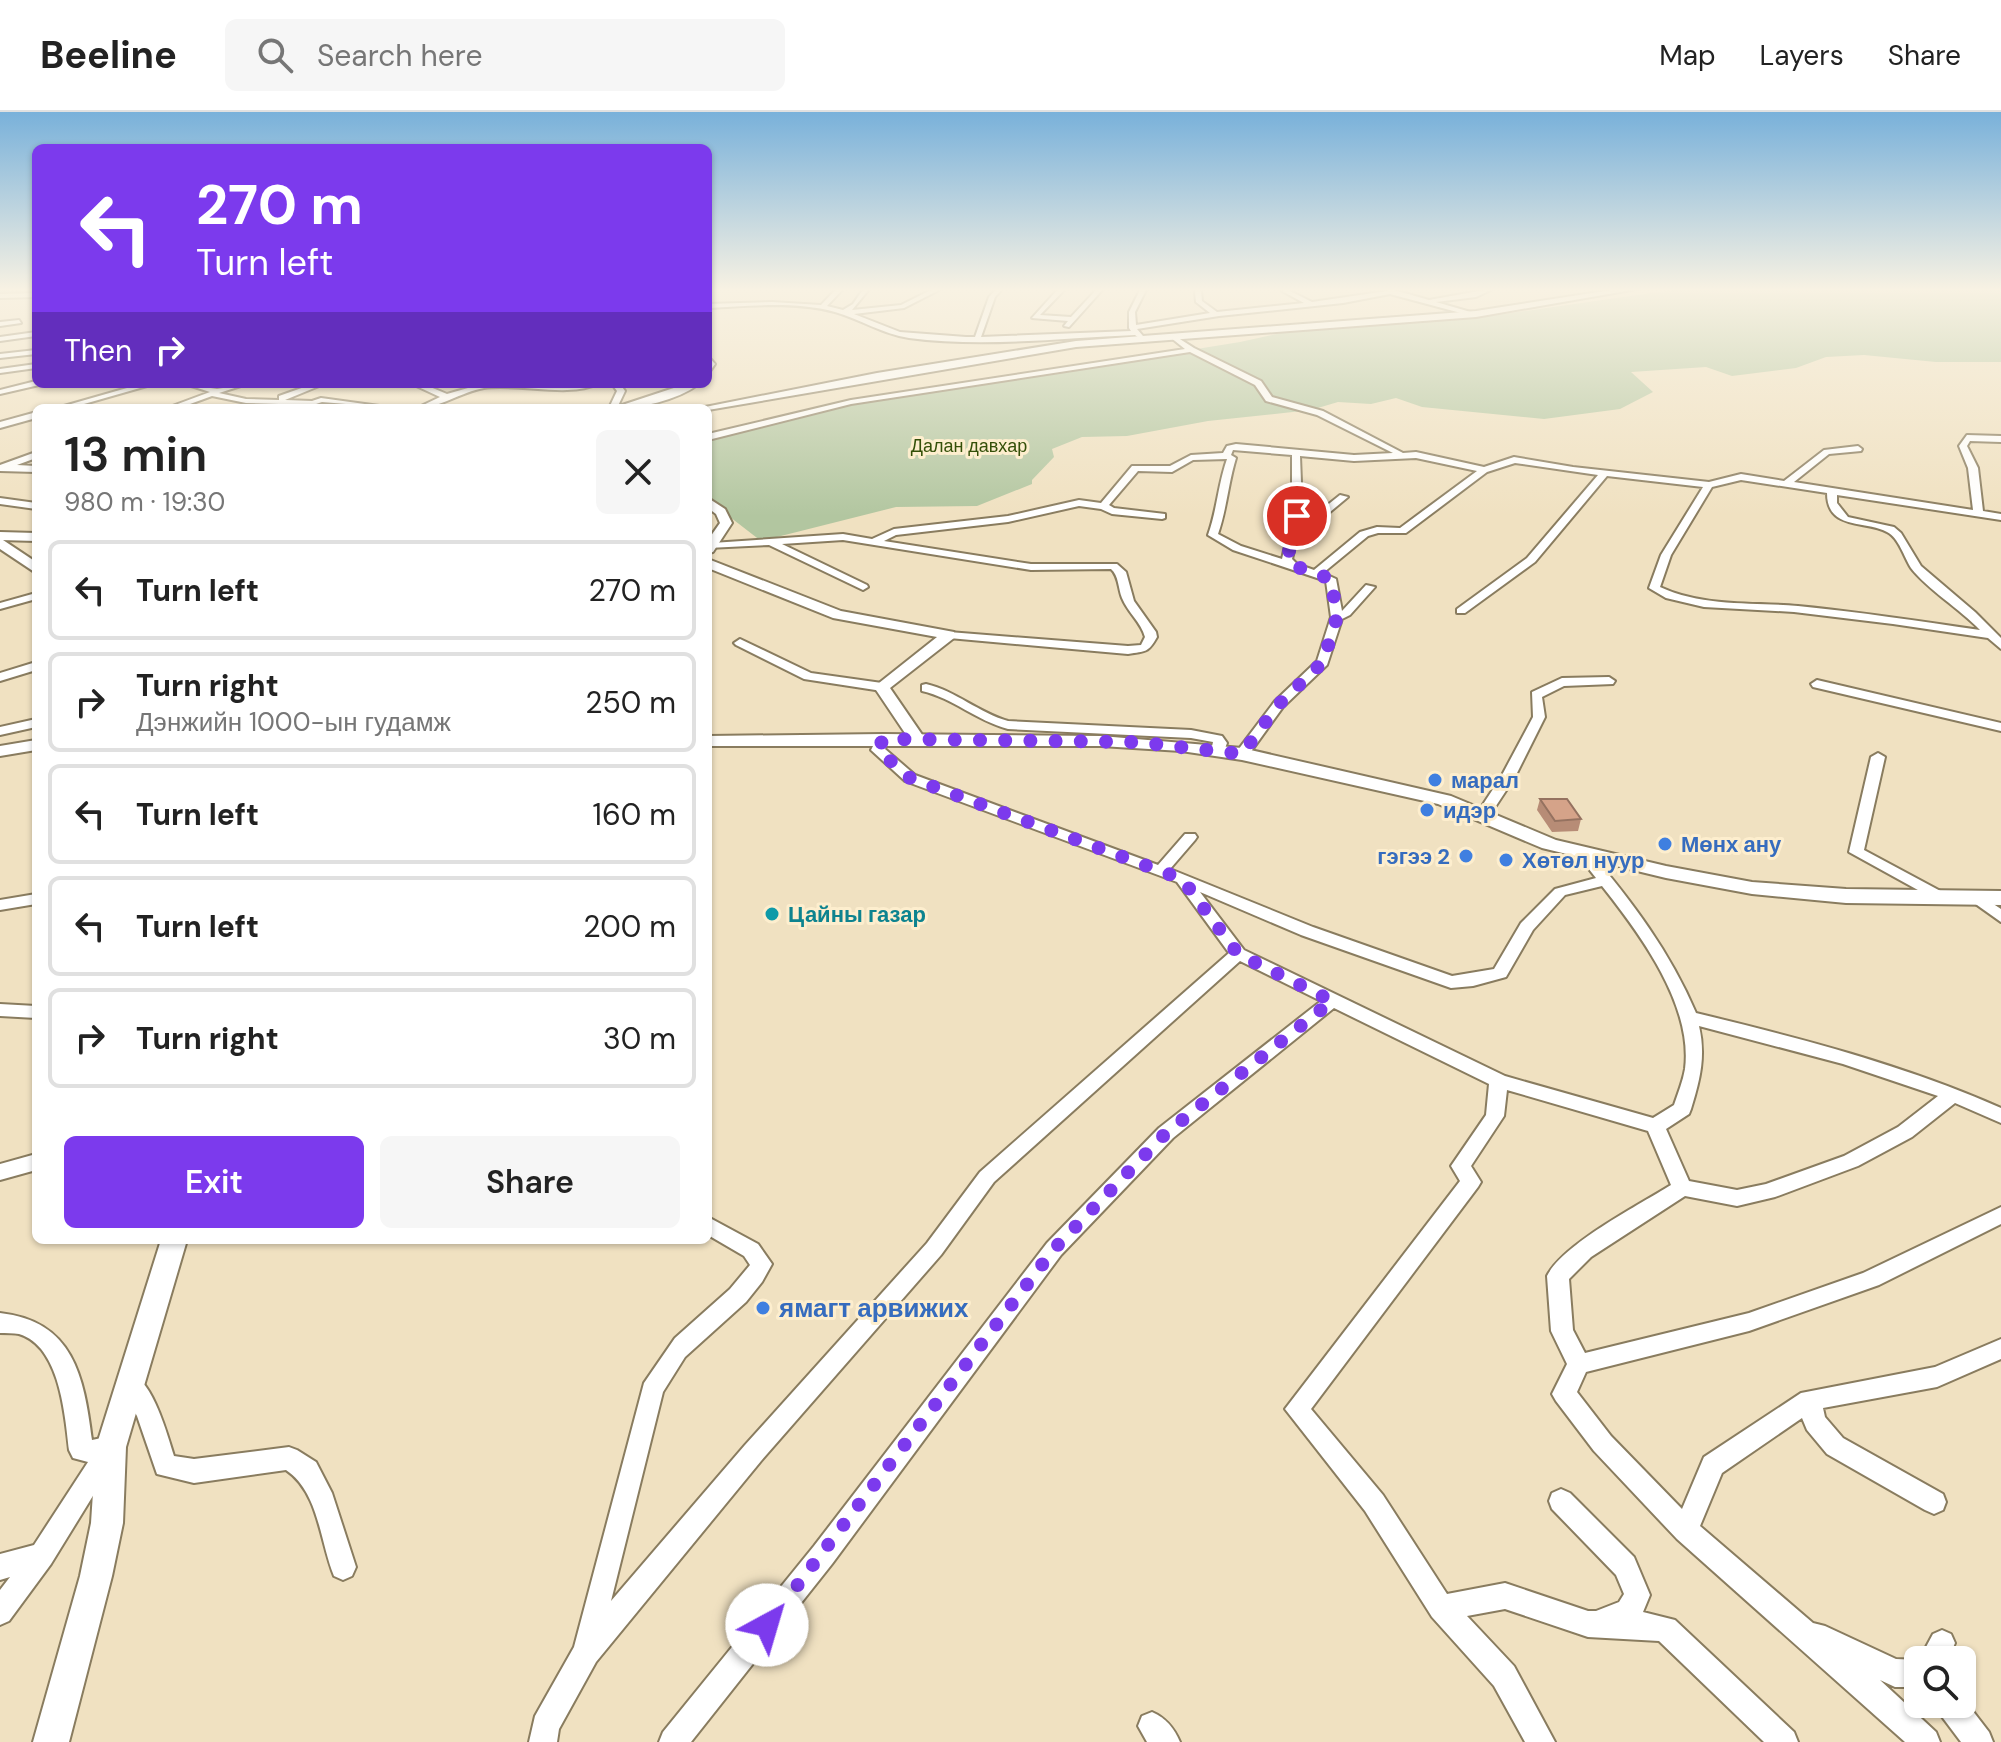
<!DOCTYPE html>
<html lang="en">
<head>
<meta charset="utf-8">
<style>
  :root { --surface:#fff; --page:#f6f6f6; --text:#222; --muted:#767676; --line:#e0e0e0; --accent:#7c3aed }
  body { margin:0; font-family:"DM Sans",sans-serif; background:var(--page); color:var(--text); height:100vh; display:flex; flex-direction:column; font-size:30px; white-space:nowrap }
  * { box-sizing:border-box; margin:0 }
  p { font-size:26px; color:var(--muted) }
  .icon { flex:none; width:44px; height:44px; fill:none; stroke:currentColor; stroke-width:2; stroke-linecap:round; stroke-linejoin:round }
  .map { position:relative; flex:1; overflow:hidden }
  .side { position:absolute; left:32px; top:292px; width:680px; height:840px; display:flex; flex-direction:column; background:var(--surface); border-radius:12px; box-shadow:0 2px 6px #0004 }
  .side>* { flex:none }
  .top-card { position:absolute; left:32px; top:32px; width:680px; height:244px; border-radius:12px; box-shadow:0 2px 6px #0004; background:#7c3aed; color:#fff; overflow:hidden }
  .controls { position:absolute; left:1904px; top:1534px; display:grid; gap:16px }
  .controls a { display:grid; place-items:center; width:72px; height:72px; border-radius:12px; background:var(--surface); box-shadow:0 2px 6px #0004; font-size:40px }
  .pin { position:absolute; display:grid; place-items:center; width:68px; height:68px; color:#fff; margin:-34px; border:4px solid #fff; border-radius:50%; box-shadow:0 2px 8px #0007 }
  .me { position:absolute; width:88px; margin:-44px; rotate:39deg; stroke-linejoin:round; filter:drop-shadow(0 0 6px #0008) }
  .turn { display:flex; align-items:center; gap:28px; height:168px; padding:0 32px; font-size:36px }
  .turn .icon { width:104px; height:104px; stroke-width:2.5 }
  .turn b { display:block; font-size:56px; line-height:68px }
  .then { display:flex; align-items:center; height:76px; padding:0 32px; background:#0003; gap:16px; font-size:30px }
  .round { display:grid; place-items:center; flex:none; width:84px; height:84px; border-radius:12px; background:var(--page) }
  .summary { display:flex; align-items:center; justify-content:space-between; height:136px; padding:0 32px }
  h1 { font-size:48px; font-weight:600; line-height:60px }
  .primary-button { display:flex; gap:16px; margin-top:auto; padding:16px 32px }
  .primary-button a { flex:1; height:92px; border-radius:12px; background:var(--accent); color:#fff; font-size:32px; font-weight:600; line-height:92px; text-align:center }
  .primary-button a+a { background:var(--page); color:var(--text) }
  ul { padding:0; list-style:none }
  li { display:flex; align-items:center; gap:24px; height:100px; margin:0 16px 12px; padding:0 16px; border:4px solid var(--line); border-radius:12px }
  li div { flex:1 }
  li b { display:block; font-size:30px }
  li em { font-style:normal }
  header { display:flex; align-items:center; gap:48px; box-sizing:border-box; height:112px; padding:0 40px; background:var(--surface); border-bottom:2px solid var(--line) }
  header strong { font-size:38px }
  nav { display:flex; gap:44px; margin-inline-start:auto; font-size:28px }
  .search { width:560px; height:72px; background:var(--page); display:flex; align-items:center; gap:20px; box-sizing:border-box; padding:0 28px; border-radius:12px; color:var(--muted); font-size:30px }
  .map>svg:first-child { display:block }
</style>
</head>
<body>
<header>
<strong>Beeline</strong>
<div class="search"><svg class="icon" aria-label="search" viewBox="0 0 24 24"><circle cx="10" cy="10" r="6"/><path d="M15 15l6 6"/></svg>Search here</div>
<nav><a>Map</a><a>Layers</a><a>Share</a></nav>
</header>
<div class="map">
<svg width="2001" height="1630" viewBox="0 0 2001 1630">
  <rect width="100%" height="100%" fill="#f0e1c1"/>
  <!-- green -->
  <polygon fill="#b2c6a0" points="1686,176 2001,176 2001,250 1936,250 1864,243 1826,245 1796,256 1732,264 1706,255 1631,260 1653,280 1620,297 1544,307 1422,295 1396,286 1371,292 1338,290 1311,298 1208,309 1127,324 1082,325 1052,337 1054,345 1032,368 1032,372 977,394 896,395 761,429 708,388 708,328 837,295 1240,230 1290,219 1490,204"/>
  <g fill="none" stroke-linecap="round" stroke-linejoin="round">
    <!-- stream -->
    <polyline stroke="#72adc4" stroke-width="2" points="0,180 36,179"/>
    <defs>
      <g id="minor">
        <path d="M837,176H844L827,194L843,198L853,192L864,176H870L852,198L901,193L935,176H943L904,196L854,202L900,220L966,225H975L989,185L997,176H1003L995,185L981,225L1131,219L1129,216V200L1141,176H1147L1135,200L1136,213L1210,201L1196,190L1195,179L1198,177L1201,179L1202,189L1217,200L1304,191L1282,179L1284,176L1312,190L1387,179V176L1429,188L1495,176L1476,185L1436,190L1474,201L1472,204L1390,182L1343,191L1219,204L1137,217L1143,224L1139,226L1135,223C1060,226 984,236 909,226C882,222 860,207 835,200C795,189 750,194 708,196V192L772,190L821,193Z"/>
        <polygon points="1059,176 1066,176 1040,203 1071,205 1098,176 1104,176 1069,215 1064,214 1068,209 1032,206"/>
        <polygon points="36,181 36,185 0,186 0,182"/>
        <polygon points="19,208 21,211 0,214 0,210"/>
        <polygon points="36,220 36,224 0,229 0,225"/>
        <path d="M1172,222L1194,236L1261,269L1272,285L1323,299L1403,341L1416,340L1484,355L1514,345L1573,355L1709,370L1741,362L1784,369L1824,338L1858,334L1862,337L1861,339L1829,342L1794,370L1973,398L1968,356L1959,334L1967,323L2001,324V330L1970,329L1967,334L1978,356L1983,399L2001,402V408L1837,383V391L1848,405L1894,415L1901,421L1921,454L1975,500L2001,526V537L1988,526L1893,512L1794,500L1704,495L1666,486L1649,476L1661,443L1703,375L1607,364L1535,450L1465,501H1457V497L1527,446L1598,363L1515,351L1487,360L1406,421H1378L1368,424L1323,461L1336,467L1342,499L1366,473L1375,475L1350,503L1342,507L1327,553L1283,595L1247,645L1242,646L1235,642L1275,589L1317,549L1331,505L1326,469L1233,438L1208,423C1217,398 1218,373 1227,347L1193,348L1172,360L1138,359L1109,393L1114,396L1165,402V406L1162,407L1112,402L1101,397L1079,394L1008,410L896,423L884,429L1031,452H1117L1126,460L1134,489L1156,520L1157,525C1148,541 1146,539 1128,542L949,526L943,523L949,520L1128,534L1141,533L1145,525C1141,510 1128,501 1122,486C1118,476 1119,464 1111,457L1031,458L843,428L782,432L867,473L868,475L863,478L769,433L708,436V432L712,431L843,422L872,427L894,417L1008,404L1079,388L1101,391L1132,354H1170L1191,343L1223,341L1227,334L1236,332L1354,343L1393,341L1317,303L1266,289L1255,273L1190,240L851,292L708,328V322L851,288L1185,237L1170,225ZM1233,338L1292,343V404L1282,447L1241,434L1218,422C1227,396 1228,372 1236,346L1231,343ZM1300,344L1354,349L1416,346L1477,359L1400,416L1377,415L1360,420L1314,458L1297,452L1292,447L1302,405L1308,401L1330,400L1348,385L1340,383L1325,395L1302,397ZM1741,368L1827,381C1827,419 1866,408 1887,420C1899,426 1904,445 1911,456C1927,477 1960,497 1980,518C1919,509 1859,500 1798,494C1751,490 1703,495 1660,475L1671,443L1712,375Z"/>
        <polygon points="36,238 36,242 0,246 0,242"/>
        <polygon points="36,252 36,256 0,261 0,257"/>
        <polygon points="36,269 39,273 0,282 0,278"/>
        <polygon points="141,272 154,272 70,296 57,296"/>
        <polygon points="185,272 217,277 247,272 219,281 246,287 279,288 279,284 313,272 324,272 285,288 312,289 321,286 394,296 322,290 313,293 246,291 212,284 179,296 167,296 210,280"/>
        <path d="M412,272H423L447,282L482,272H598C568,286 518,271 484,276C461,280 440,296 417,296L440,285Z"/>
        <polygon points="612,272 620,272 625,279 617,296 609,296 617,279"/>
        <polygon points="33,301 36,301 36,306 0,316 0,310"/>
        <polygon points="36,340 36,346 17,353 36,354 36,360 0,359 0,353"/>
        <polygon points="0,386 36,391 36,397 0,392"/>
        <polygon points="36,481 36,487 0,497 0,491"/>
        <polygon points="740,527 811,561 882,571 888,575 882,579 804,567 736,533 734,531"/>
        <polygon points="36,550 36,558 0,569 0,561"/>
        <polygon points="1609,565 1615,569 1613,572 1564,574 1542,585 1545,605 1515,665 1488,706 1478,706 1476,703 1501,665 1533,605 1532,580 1562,566"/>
        <polygon points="1817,568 2001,611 2001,619 1813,575 1811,572"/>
        <path d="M926,572C956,579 979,601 1008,609L1191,618L1222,624L1227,631L1223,642L1218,643L1211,639L1213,630L1191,626L1008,617C977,609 953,586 922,579V573Z"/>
        <polygon points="36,607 36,615 0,623 0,615"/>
        <path d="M883,623L890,627L885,637L915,663L1158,753L1185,722H1195L1197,725L1195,728L1170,757L1313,815L1452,864L1494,857L1521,811L1555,777L1596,766L1577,742L1579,739H1589C1632,789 1670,840 1696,901C1800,926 1904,953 2001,996V1011L1955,991L1912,1025L1858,1054L1775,1085L1737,1094L1685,1084L1591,1145L1569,1167L1573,1218L1585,1241L1749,1201L1863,1161L2001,1095V1112L1879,1173L1749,1219L1586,1260L1577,1280L1611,1324L1682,1397L1704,1345L1801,1281L1935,1255L2001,1227V1247L1937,1275L1823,1296L1825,1305L1843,1326L1943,1382L1946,1390L1943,1398L1934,1402L1925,1398L1827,1342L1807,1318L1802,1306L1722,1361L1700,1414L1813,1511L1825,1514L1896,1547L1919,1548L1933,1522L1942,1518L1951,1522L1955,1531L1948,1548H1918V1575H1895L1880,1568L1936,1620L1940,1630H1905L1677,1427L1594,1339L1556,1289L1552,1282L1567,1252L1551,1219L1547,1164C1563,1132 1639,1093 1671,1073L1648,1019L1507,978L1504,1004L1471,1054L1481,1070L1478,1075L1311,1297L1383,1383L1447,1482L1505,1471L1588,1499H1596L1619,1490L1624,1482L1616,1463L1552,1397L1549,1389L1552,1381L1561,1377L1570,1381L1634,1445L1650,1483L1643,1500L1675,1508L1794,1620L1798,1630H1764L1659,1529L1588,1525L1505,1497L1467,1504L1514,1554L1555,1630H1525L1494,1574L1432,1505L1365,1399L1285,1297L1460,1069L1451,1054L1486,1003L1489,972L1334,896L1173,1026L1061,1143L832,1452L691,1630H659L663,1620L814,1434L1047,1131L1159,1016L1321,889L1240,849L994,1070L941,1143L761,1349L596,1550L559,1617L557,1630H529L535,1604L574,1535L644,1271L675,1226L730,1177L750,1153L744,1144L708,1123V1105L758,1132L772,1152L762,1170L746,1190L685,1245L663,1280L611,1489L745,1333L927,1131L980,1060L1229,841L1177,770L905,669L871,638L878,624ZM1602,774C1640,822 1693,893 1685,957C1683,969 1678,981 1674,993L1653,1006L1505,964L1244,838L1200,780L1301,823L1451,876L1473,874L1506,865L1533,818L1565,783ZM1699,914L1843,952L1938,984L1898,1015L1844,1044L1766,1072L1737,1078L1689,1069L1666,1017L1689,1002L1691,997C1700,968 1706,944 1699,914Z"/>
        <polygon points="1878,641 1885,645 1864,738 1946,782 1949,785 1946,788 1936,788 1849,740 1871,645"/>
        <polygon points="1975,780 2001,797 2001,810 1970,788 1967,785"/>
        <polygon points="36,782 36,792 0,798 0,788"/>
        <polygon points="0,892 36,894 36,906 0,904"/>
        <polygon points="36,1042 36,1058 0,1068 0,1052"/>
        <path d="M0,1201C73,1209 84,1264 92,1328L111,1324L119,1327L123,1335L51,1452L9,1509L0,1513V1478L10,1465L0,1468V1442L34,1433L88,1350L73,1346L69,1338C65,1303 60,1234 19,1222C13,1221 6,1221 0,1221Z"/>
        <path d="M130,1261C153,1269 167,1322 174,1344L194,1347L289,1335L297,1338L316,1350L332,1381L356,1455L352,1464L343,1468L334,1464C320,1430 319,1380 286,1358L194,1371L157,1362L137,1304L119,1271L122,1264Z"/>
        <polygon points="1962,1585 1989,1620 1993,1630 1961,1630 1940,1602 1936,1592 1962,1592"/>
        <path d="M1152,1600C1166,1606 1174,1616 1180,1630H1147L1138,1614L1142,1604Z"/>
      </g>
      <g id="tertiary">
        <polygon points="0,176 8,176 4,178"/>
        <polygon points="1624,176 1643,176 1476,205 1076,235 708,298 700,296 877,261 1076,229 1476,199"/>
        <polygon points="708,244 715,252 708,262"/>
        <path d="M686,272H699C676,289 641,296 613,296Z"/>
        <polygon points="708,386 725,397 732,411 713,440 708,441 708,428 720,411 716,402 708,396"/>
        <polygon points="0,420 36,421 36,429 0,428"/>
        <polygon points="708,447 841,499 954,520 954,526 890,576 925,627 923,630 911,630 874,575 937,525 833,506 708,456"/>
        <polygon points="36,628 36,638 0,644 0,634"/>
        <polygon points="161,1128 187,1128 126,1335 123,1411 112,1464 69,1630 33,1630 80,1464 91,1411 96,1335"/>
      </g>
      <g id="secondary">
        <polygon points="0,426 36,450 36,461 0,437"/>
        <polygon points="883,622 1101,624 1242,636 1451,684 1556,728 1666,754 1752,770 1846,777 2001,779 2001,793 1846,791 1752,782 1666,766 1542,736 1438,692 1242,648 1181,639 1101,634 708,634 708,624"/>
      </g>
    </defs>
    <!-- minor casing -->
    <use href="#minor" stroke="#897c5f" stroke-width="4"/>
    <!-- tertiary casing -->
    <use href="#tertiary" stroke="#897c5f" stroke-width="4"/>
    <!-- secondary casing -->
    <use href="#secondary" stroke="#897c5f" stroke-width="4"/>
    <!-- minor -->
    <use href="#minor" fill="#fff" fill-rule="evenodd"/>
    <!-- tertiary -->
    <use href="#tertiary" fill="#fff" fill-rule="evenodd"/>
    <!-- secondary -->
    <use href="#secondary" fill="#fff" fill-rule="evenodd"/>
  </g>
  <!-- wall -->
  <polygon fill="#b78c76" points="1540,687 1581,707 1578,719 1552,720 1537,698"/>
  <!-- building -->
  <polygon fill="#d5a389" stroke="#957260" stroke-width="2" points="1540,687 1567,687 1581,707 1555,709"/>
  <!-- sky -->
  <linearGradient id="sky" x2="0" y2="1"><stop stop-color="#79b1da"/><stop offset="0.44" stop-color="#f8f2e3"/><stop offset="1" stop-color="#f8f2e3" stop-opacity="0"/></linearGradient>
  <rect width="2001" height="404" fill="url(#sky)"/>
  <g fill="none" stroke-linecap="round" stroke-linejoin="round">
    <!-- route -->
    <polyline stroke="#7c3aed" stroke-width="14" stroke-dasharray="0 25.2" points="767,1513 1054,1137 1166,1021 1332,889 1238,842 1182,767 910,666 878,638 883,627 1136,630 1242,642 1279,592 1323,550 1337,505 1331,467 1292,453 1287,448 1297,404"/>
  </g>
  <!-- markers -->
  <g fill="#3f7fe0" stroke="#fdeece" stroke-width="3">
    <circle cx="1435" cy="668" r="8"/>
    <circle cx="1427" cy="698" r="8"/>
    <circle cx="1665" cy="732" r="8"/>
    <circle cx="1466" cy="744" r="8"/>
    <circle cx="1506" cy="748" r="8"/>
    <circle cx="763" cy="1196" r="8"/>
  </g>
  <circle fill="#0f9aa8" stroke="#fdeece" stroke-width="3" cx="772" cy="802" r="8"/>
  <g text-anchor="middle" stroke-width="6" stroke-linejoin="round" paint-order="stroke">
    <!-- far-park labels -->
    <g font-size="18" fill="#345009" stroke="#fdeece">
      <text x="969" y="340">Далан давхар</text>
    </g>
    <!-- shop labels -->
    <g font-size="22" font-weight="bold" fill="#366cbe" stroke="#fdeece" text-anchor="start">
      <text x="1451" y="676">марал</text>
      <text x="1443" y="706">идэр</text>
      <text x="1681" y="740">Мөнх ану</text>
      <text x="1450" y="752" text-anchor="end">гэгээ 2</text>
      <text x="1522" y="756">Хөтөл нуур</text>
    </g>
    <!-- culture labels -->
    <g font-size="22" font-weight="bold" fill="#0d838f" stroke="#fdeece" text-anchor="start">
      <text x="788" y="810">Цайны газар</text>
    </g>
    <!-- near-shop labels -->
    <g font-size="26" font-weight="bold" fill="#366cbe" stroke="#fdeece" text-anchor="start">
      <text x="779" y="1205">ямагт арвижих</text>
    </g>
  </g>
</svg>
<div class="controls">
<a><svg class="icon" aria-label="search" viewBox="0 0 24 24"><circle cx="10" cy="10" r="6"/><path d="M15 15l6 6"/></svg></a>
</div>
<div class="pin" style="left:1297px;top:404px;background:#d93025"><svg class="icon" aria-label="arrive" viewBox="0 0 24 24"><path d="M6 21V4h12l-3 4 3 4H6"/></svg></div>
<svg class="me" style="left:767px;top:1513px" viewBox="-20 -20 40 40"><circle r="19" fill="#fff"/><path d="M0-13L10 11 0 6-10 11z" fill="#7c3aed"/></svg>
<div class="top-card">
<div class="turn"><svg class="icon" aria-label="left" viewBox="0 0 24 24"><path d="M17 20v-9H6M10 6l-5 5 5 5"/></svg><div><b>270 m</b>Turn left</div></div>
<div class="then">Then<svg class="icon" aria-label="right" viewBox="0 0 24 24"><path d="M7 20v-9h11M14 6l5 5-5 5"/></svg></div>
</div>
<section class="side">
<div class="summary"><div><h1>13 min</h1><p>980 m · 19:30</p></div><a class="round"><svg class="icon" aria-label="close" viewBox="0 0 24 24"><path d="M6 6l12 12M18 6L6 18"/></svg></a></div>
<ul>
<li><svg class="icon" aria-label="left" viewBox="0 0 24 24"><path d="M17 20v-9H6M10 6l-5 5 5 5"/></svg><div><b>Turn left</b></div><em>270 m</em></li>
<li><svg class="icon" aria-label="right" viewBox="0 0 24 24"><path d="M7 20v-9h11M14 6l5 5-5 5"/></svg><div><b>Turn right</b><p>Дэнжийн 1000-ын гудамж</p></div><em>250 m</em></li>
<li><svg class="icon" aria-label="left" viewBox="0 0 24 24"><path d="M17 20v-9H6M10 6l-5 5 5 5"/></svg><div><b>Turn left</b></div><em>160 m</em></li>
<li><svg class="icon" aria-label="left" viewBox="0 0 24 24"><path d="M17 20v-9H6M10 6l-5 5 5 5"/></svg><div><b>Turn left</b></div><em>200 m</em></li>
<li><svg class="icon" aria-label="right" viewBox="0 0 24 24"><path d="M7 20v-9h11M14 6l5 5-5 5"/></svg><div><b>Turn right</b></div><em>30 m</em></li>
</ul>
<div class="primary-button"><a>Exit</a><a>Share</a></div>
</section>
</div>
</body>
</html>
